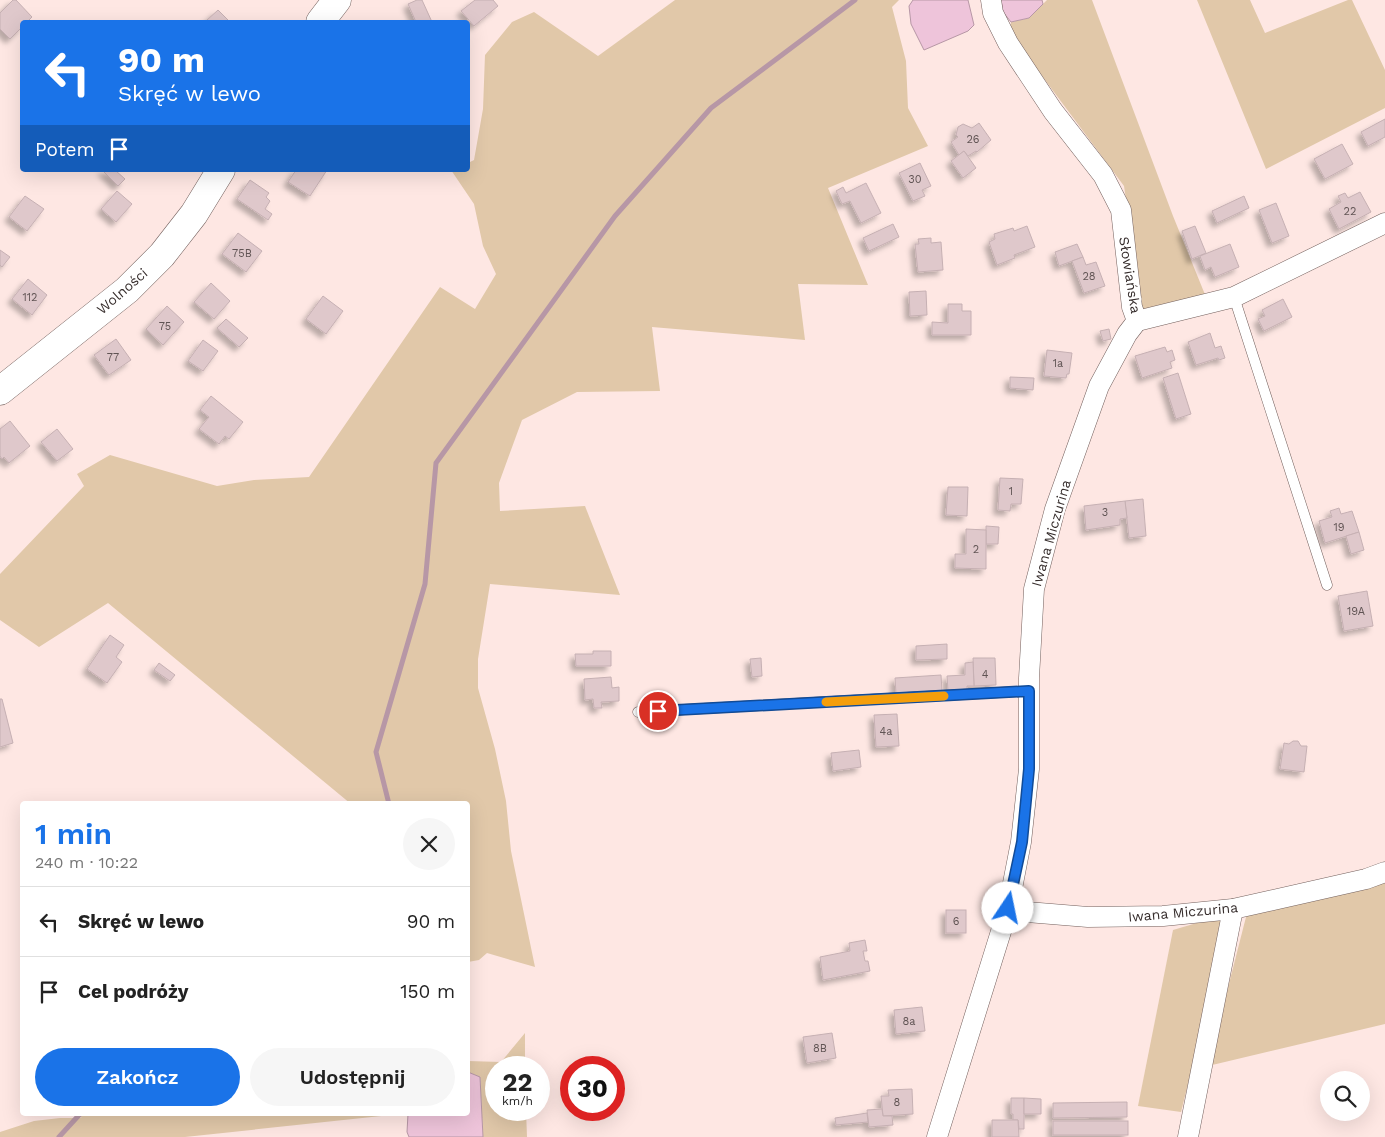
<!DOCTYPE html>
<html lang="pl">
<head>
<meta charset="utf-8">
<style>
  :root { --surface:#fff; --page:#f6f6f6; --text:#222; --muted:#767676; --line:#e0e0e0; --accent:#1a73e8 }
  body { margin:0; font-family:"Work Sans",sans-serif; background:var(--page); color:var(--text); height:100vh; display:flex; flex-direction:column; font-size:19px; white-space:nowrap }
  * { box-sizing:border-box; margin:0 }
  p { font-size:16px; color:var(--muted) }
  .icon { flex:none; width:28px; height:28px; fill:none; stroke:currentColor; stroke-width:2; stroke-linecap:round; stroke-linejoin:round }
  .map { position:relative; flex:1; overflow:hidden }
  .sheet { position:absolute; left:20px; top:801px; width:450px; height:315px; display:flex; flex-direction:column; background:var(--surface); border-radius:5px; box-shadow:0 5px 20px #0002 }
  .sheet>* { flex:none }
  .hud { position:absolute; left:20px; top:20px; width:450px; height:152px; border-radius:5px; box-shadow:0 5px 20px #0002; background:#1a73e8; color:#fff; overflow:hidden }
  .tools { position:absolute; left:1320px; top:1071px; display:grid; gap:10px }
  .tools a { display:grid; place-items:center; width:50px; height:50px; border-radius:50%; background:var(--surface); box-shadow:0 5px 20px #0002; font-size:25px }
  .speed { position:absolute; left:485px; top:1056px; display:flex; gap:10px; font-size:25px; font-weight:700; text-align:center }
  .speed>* { display:grid; place-content:center; width:65px; height:65px; border-radius:50%; background:var(--surface); box-shadow:0 5px 20px #0002; line-height:1 }
  .speed small { font-size:12px; font-weight:400 }
  .speed .limit { border:8px solid #d22; background:#fff; color:#111 }
  .pin { position:absolute; display:grid; place-items:center; width:42px; height:42px; color:#fff; margin:-21px; border:2px solid #fff; border-radius:50%; box-shadow:0 1px 5px #0007 }
  .me { position:absolute; width:55px; margin:-28px; rotate:11deg; stroke-linejoin:round; filter:drop-shadow(0 0 4px #0008) }
  .turn { display:flex; align-items:center; gap:18px; height:105px; padding:0 15px; font-size:22px }
  .turn .icon { width:65px; height:65px; stroke-width:2.5 }
  .turn b { display:block; font-size:35px; line-height:42px }
  .then { display:flex; align-items:center; height:48px; padding:0 15px; background:#0003; gap:10px; font-size:19px }
  .round { display:grid; place-items:center; flex:none; width:52px; height:52px; border-radius:26px; background:var(--page) }
  .summary { display:flex; align-items:center; justify-content:space-between; height:85px; padding:0 15px }
  h1 { font-size:30px; font-weight:600; line-height:38px; color:var(--accent) }
  .action { display:flex; gap:10px; margin-top:auto; padding:10px 15px }
  .action a { flex:1; height:58px; border-radius:30px; background:var(--accent); color:#fff; font-size:20px; font-weight:600; line-height:58px; text-align:center }
  .action a+a { background:var(--page); color:var(--text) }
  ul { padding:0; list-style:none }
  li { display:flex; align-items:center; gap:15px; height:70px; padding:0 15px; border-top:1px solid var(--line) }
  li div { flex:1 }
  li b { display:block; font-size:19px }
  li em { font-style:normal }
  .map>svg:first-child { display:block }
</style>
</head>
<body>
<div class="map">
<svg width="1385" height="1137" viewBox="0 0 1385 1137">
  <defs>
    <filter id="shadow"><feDropShadow dx="-4.5" dy="4.5" stdDeviation="2.5" flood-color="#0004"/></filter>
  </defs>
  <rect width="100%" height="100%" fill="#fee7e3"/>
  <!-- green -->
  <g fill="#e1c8a9">
    <polygon points="675,0 899,0 892,7 906,61 908,108 928,146 828,188 868,285 798,284 805,340 652,327 660,391 577,392 522,420 499,483 500,511 585,506 620,595 490,584 478,659 478,688 495,749 506,801 511,851 535,967 487,953 479,960 468,962 468,804 351,804 108,603 39,647 0,620 0,574 84,486 77,474 110,455 217,486 254,480 309,477 440,287 475,309 496,274 483,246 474,204 451,170 468,170 468,163 474,160 483,109 485,55 512,22 534,12 598,56"/>
    <polygon points="1047,0 1092,0 1173,216 1206,297 1143,313 1124,186 1010,33 1011,22 1029,18"/>
    <polygon points="1197,0 1250,0 1265,33 1348,0 1352,0 1385,70 1385,108 1266,169"/>
    <polygon points="1385,883 1385,1024 1208,1066 1246,917 1254,909"/>
    <polygon points="1217,917 1227,928 1181,1112 1138,1106 1173,930"/>
    <polygon points="525,1033 525,1067 496,1068 496,1110 526,1110 527,1137 483,1137 480,1077 468,1072 468,1061 501,1062"/>
    <polygon points="71,1114 400,1114 185,1137 0,1137 0,1132 34,1121 60,1118 82,1118"/>
  </g>
  <!-- water -->
  <g fill="#eec4da" stroke="#b797a6">
    <polygon points="913,0 968,0 974,25 968,31 924,50 911,24 909,6"/>
    <polygon points="1001,0 1042,0 1043,4 1029,18 1011,22 1003,12"/>
    <polygon points="468,1072 480,1077 483,1137 409,1137 407,1132 408,1114 468,1114"/>
  </g>
  <g fill="none" stroke-linecap="round" stroke-linejoin="round">
    <!-- stream -->
    <g stroke="#b797a6" stroke-width="5">
      <polyline points="389,804 376,752 425,584 436,463 615,216 711,108 855,0"/>
      <polyline points="59,1137 80,1114"/>
    </g>
  </g>
  <!-- building -->
  <g fill="#dfc8cb" stroke="#c6b0b3" filter="url(#shadow)">
    <polygon points="13,0 16,0 32,17 27,22 22,22 22,27 10,39 0,29 0,13"/>
    <polygon points="417,0 422,0 432,22 416,22 408,4"/>
    <polygon points="475,0 493,0 498,6 474,26 461,11"/>
    <polygon points="218,10 230,22 210,22 207,20"/>
    <polygon points="1385,119 1385,137 1368,146 1361,132"/>
    <polygon points="979,123 991,140 977,152 976,151 968,156 964,151 959,155 951,142 958,137 956,135 958,127 963,124 972,128"/>
    <polygon points="1342,144 1353,164 1325,179 1314,159"/>
    <polygon points="964,151 976,168 963,178 951,161"/>
    <polygon points="920,163 931,186 922,190 925,196 913,201 899,173"/>
    <polygon points="102,170 115,170 125,179 118,186"/>
    <polygon points="296,170 327,170 310,196 288,182"/>
    <polygon points="250,180 269,193 266,197 270,201 265,209 272,214 268,220 237,199"/>
    <polygon points="866,183 881,213 861,223 850,201 842,204 836,191 843,187 846,193"/>
    <polygon points="117,191 132,204 116,222 101,209"/>
    <polygon points="1360,192 1371,212 1339,229 1329,209 1341,202 1338,196 1345,193 1348,198"/>
    <polygon points="25,196 44,209 27,231 9,217"/>
    <polygon points="1244,196 1249,208 1217,223 1212,211"/>
    <polygon points="1276,203 1289,236 1272,243 1259,210"/>
    <polygon points="893,224 899,237 869,251 863,238"/>
    <polygon points="1027,226 1035,247 1014,255 1015,258 997,265 989,242 995,239 994,234 1013,228 1014,231"/>
    <polygon points="1195,226 1206,253 1192,259 1182,231"/>
    <polygon points="238,233 262,251 246,272 222,254"/>
    <polygon points="931,238 931,243 941,242 943,270 918,272 915,244 919,244 918,239"/>
    <polygon points="1077,244 1083,257 1059,266 1055,252"/>
    <polygon points="1230,244 1239,267 1215,277 1211,267 1205,270 1200,256"/>
    <polygon points="0,250 10,257 2,267 0,265"/>
    <polygon points="1083,257 1086,265 1096,262 1105,286 1084,293 1072,261"/>
    <polygon points="28,279 47,295 32,315 12,299"/>
    <polygon points="211,283 230,301 214,319 194,302"/>
    <polygon points="926,291 927,315 910,316 909,292"/>
    <polygon points="323,296 343,311 326,334 306,319"/>
    <polygon points="1283,299 1292,317 1264,331 1258,319 1265,316 1262,310"/>
    <polygon points="948,304 962,304 962,311 971,311 971,335 932,335 932,322 948,323"/>
    <polygon points="167,306 184,322 163,345 146,329"/>
    <polygon points="226,319 248,338 239,347 217,328"/>
    <polygon points="1109,329 1111,339 1103,341 1100,331"/>
    <polygon points="1210,333 1215,348 1221,346 1225,358 1219,360 1218,358 1196,365 1188,342"/>
    <polygon points="116,339 131,360 109,375 94,355"/>
    <polygon points="203,340 218,351 203,371 188,361"/>
    <polygon points="1165,347 1167,352 1172,350 1175,360 1170,362 1172,368 1142,378 1135,356"/>
    <polygon points="1047,350 1072,353 1069,374 1067,374 1066,378 1044,376"/>
    <polygon points="1178,373 1191,414 1176,419 1163,378"/>
    <polygon points="1010,377 1034,378 1033,390 1010,388"/>
    <polygon points="211,396 243,422 229,439 225,436 219,444 199,429 209,417 200,410"/>
    <polygon points="10,421 30,446 9,463 4,457 2,459 0,456 0,429"/>
    <polygon points="57,429 73,449 57,461 41,442"/>
    <polygon points="1000,478 1023,479 1021,504 1011,504 1010,511 998,510"/>
    <polygon points="948,487 968,487 967,516 946,515"/>
    <polygon points="1143,499 1146,536 1129,538 1125,501"/>
    <polygon points="1125,501 1127,518 1120,519 1120,525 1086,530 1084,506"/>
    <polygon points="1339,508 1341,514 1352,511 1359,532 1325,543 1319,521 1332,517 1330,511"/>
    <polygon points="986,526 999,527 998,544 986,544"/>
    <polygon points="966,529 986,530 986,569 955,568 955,554 966,554"/>
    <polygon points="1359,532 1364,550 1351,554 1346,536"/>
    <polygon points="1367,591 1373,626 1344,631 1338,596"/>
    <polygon points="110,635 124,645 116,657 122,662 107,683 87,669"/>
    <polygon points="947,644 947,659 916,660 916,646"/>
    <polygon points="593,651 611,651 611,666 576,666 575,654 593,654"/>
    <polygon points="761,658 762,676 752,677 750,659"/>
    <polygon points="973,658 995,658 996,685 974,686"/>
    <polygon points="973,662 974,686 967,686 967,690 948,691 947,676 965,675 965,663"/>
    <polygon points="159,663 175,675 170,681 154,670"/>
    <polygon points="941,675 942,691 896,694 895,678"/>
    <polygon points="611,677 612,688 619,687 619,701 601,702 602,708 594,708 593,699 585,700 584,679"/>
    <polygon points="0,699 2,699 13,743 0,747"/>
    <polygon points="897,714 899,746 876,747 874,715"/>
    <polygon points="1293,741 1298,741 1301,746 1307,746 1304,772 1280,769 1284,743 1289,744"/>
    <polygon points="859,750 861,767 833,771 831,753"/>
    <rect x="946" y="910" width="20" height="23"/>
    <polygon points="865,940 867,951 863,951 865,961 868,961 870,971 823,980 820,957 850,951 849,943"/>
    <polygon points="922,1007 925,1031 896,1034 894,1010"/>
    <polygon points="832,1033 836,1058 807,1063 803,1037"/>
    <polygon points="912,1089 913,1114 883,1116 881,1096 889,1096 888,1090"/>
    <polygon points="1011,1098 1024,1098 1024,1129 1019,1129 1018,1120 1013,1120 1013,1114 1011,1114"/>
    <polygon points="1024,1098 1041,1099 1041,1114 1024,1114"/>
    <polygon points="1127,1102 1127,1117 1053,1118 1053,1103"/>
    <polygon points="882,1109 883,1116 892,1116 893,1125 869,1127 867,1110"/>
    <polygon points="867,1113 868,1122 836,1125 835,1118"/>
    <polygon points="992,1120 1018,1120 1019,1137 992,1137"/>
    <rect x="1053" y="1121" width="75" height="14"/>
  </g>
  <g fill="none" stroke-linecap="round" stroke-linejoin="round">
    <defs>
      <g id="lane">
        <polyline points="1234,297 1327,585"/>
        <polyline points="638,712 1029,691"/>
      </g>
      <g id="street">
        <polyline points="991,0 993,13 1008,43 1053,111 1103,175 1121,210 1132,307 1137,321"/>
        <polyline points="1137,321 1234,297 1385,223"/>
        <polyline points="1008,909 1027,912 1088,917 1163,916 1233,909 1366,879 1385,872"/>
        <polyline points="937,1137 1008,909 1021,842 1029,769 1029,678 1034,589 1055,509 1099,386 1127,334 1137,321"/>
        <polyline points="1188,1137 1233,909"/>
      </g>
      <g id="secondary">
        <polyline points="320,22 337,0"/>
        <polyline points="0,391 127,290 162,255 194,214 221,170"/>
      </g>
    </defs>
    <!-- lane casing -->
    <use href="#lane" stroke="#73605d" stroke-width="11"/>
    <!-- street casing -->
    <use href="#street" stroke="#73605d" stroke-width="21"/>
    <!-- secondary casing -->
    <use href="#secondary" stroke="#73605d" stroke-width="29"/>
    <!-- lane -->
    <use href="#lane" stroke="#fff" stroke-width="10"/>
    <!-- street -->
    <use href="#street" stroke="#fff" stroke-width="20"/>
    <!-- secondary -->
    <use href="#secondary" stroke="#fff" stroke-width="28"/>
  </g>
  <g fill="none" stroke-linecap="round" stroke-linejoin="round">
    <defs>
      <polyline id="route" points="658,711 1029,691 1029,769 1022,842 1008,908"/>
    </defs>
    <!-- route casing -->
    <use href="#route" stroke="#114b97" stroke-width="12"/>
    <!-- route -->
    <use href="#route" stroke="#1a73e8" stroke-width="9"/>
    <!-- slow -->
    <polyline stroke="#f59e0b" stroke-width="9" points="826,702 944,696"/>
  </g>
  <g text-anchor="middle" stroke-width="4.5" stroke-linejoin="round" paint-order="stroke">
    <!-- number labels -->
    <g font-size="11" fill="#605454">
      <text x="973" y="143">26</text>
      <text x="915" y="183">30</text>
      <text x="1350" y="215">22</text>
      <text x="242" y="257">75B</text>
      <text x="1089" y="280">28</text>
      <text x="30" y="301">112</text>
      <text x="165" y="330">75</text>
      <text x="113" y="361">77</text>
      <text x="1058" y="367">1a</text>
      <text x="1011" y="495">1</text>
      <text x="1105" y="516">3</text>
      <text x="1339" y="531">19</text>
      <text x="976" y="553">2</text>
      <text x="1356" y="615">19A</text>
      <text x="985" y="678">4</text>
      <text x="886" y="735">4a</text>
      <text x="956" y="925">6</text>
      <text x="909" y="1025">8a</text>
      <text x="820" y="1052">8B</text>
      <text x="897" y="1106">8</text>
    </g>
    <!-- street labels -->
    <g font-size="14" fill="#362d2c" stroke="#fff">
      <text transform="translate(1130 275) rotate(81)" y="5">Słowiańska</text>
      <text transform="translate(122 291) rotate(-41)" y="5">Wolności</text>
      <text transform="translate(1051 533) rotate(-74)" y="5">Iwana Miczurina</text>
      <text transform="translate(1183 912) rotate(-5)" y="5">Iwana Miczurina</text>
    </g>
  </g>
</svg>
<div class="tools">
<a><svg class="icon" aria-label="search" viewBox="0 0 24 24"><circle cx="10" cy="10" r="6"/><path d="M15 15l6 6"/></svg></a>
</div>
<div class="speed"><div>22<small>km/h</small></div><div class="limit">30</div></div>
<div class="pin" style="left:658px;top:711px;background:#d93025"><svg class="icon" aria-label="arrive" viewBox="0 0 24 24"><path d="M6 21V4h12l-3 4 3 4H6"/></svg></div>
<svg class="me" style="left:1008px;top:908px" viewBox="-20 -20 40 40"><circle r="19" fill="#fff"/><path d="M0-13L10 11 0 6-10 11z" fill="#1a73e8"/></svg>
<div class="hud">
<div class="turn"><svg class="icon" aria-label="left" viewBox="0 0 24 24"><path d="M17 20v-9H6M10 6l-5 5 5 5"/></svg><div><b>90 m</b>Skręć w lewo</div></div>
<div class="then">Potem<svg class="icon" aria-label="arrive" viewBox="0 0 24 24"><path d="M6 21V4h12l-3 4 3 4H6"/></svg></div>
</div>
<section class="sheet">
<div class="summary"><div><h1>1 min</h1><p>240 m · 10:22</p></div><a class="round"><svg class="icon" aria-label="close" viewBox="0 0 24 24"><path d="M6 6l12 12M18 6L6 18"/></svg></a></div>
<ul>
<li><svg class="icon" aria-label="left" viewBox="0 0 24 24"><path d="M17 20v-9H6M10 6l-5 5 5 5"/></svg><div><b>Skręć w lewo</b></div><em>90 m</em></li>
<li><svg class="icon" aria-label="arrive" viewBox="0 0 24 24"><path d="M6 21V4h12l-3 4 3 4H6"/></svg><div><b>Cel podróży</b></div><em>150 m</em></li>
</ul>
<div class="action"><a>Zakończ</a><a>Udostępnij</a></div>
</section>
</div>
</body>
</html>
